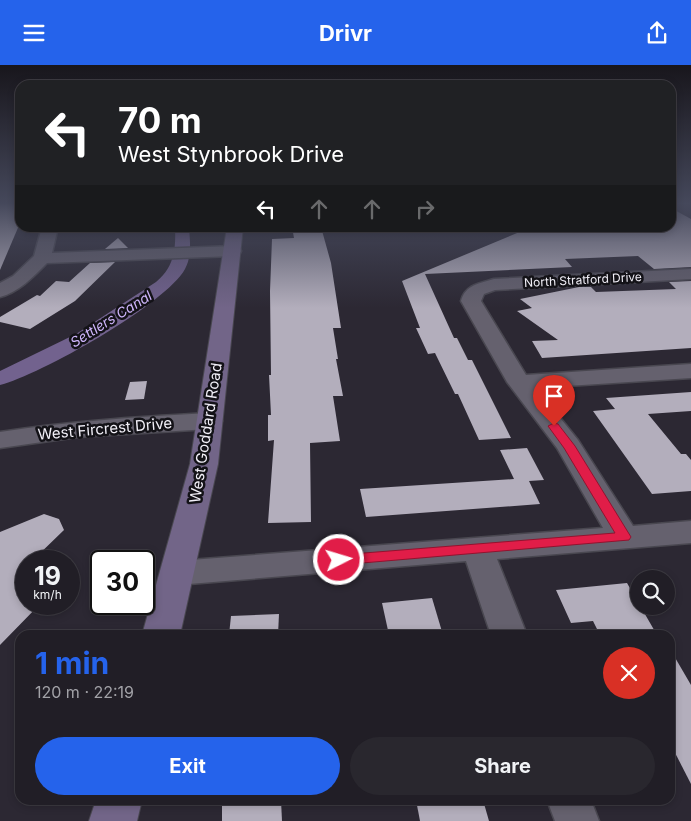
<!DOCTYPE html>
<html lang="en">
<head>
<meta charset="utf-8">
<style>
  :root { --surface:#211e26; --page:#29272e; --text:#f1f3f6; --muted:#a2a2a7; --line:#3e3c43; --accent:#2563eb }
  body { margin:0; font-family:Inter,sans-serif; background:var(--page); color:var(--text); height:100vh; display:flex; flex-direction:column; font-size:19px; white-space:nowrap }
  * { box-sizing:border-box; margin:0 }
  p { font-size:16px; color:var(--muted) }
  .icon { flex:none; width:28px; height:28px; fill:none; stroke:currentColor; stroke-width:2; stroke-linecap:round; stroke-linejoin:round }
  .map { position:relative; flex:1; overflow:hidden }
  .panel { position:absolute; left:15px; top:565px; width:660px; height:175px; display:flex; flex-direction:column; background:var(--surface); border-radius:15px; box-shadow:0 2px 8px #0003,0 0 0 1px var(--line) }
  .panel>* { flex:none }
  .top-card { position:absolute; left:15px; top:15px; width:661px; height:152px; border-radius:15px; box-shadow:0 2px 8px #0003,0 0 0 1px var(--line); background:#202124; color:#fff; overflow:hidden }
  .tools { position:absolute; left:630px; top:505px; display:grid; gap:10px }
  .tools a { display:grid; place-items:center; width:45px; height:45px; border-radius:50%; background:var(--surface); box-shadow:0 2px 8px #0003,0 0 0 1px var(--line); font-size:25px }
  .speed { position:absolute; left:15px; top:485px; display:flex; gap:10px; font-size:25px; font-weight:700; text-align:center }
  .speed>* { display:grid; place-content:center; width:65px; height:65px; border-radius:50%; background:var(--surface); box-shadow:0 2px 8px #0003,0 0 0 1px var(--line); line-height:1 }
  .speed small { font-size:12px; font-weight:400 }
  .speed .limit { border:2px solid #111; border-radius:8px; background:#fff; color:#111 }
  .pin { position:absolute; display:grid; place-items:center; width:42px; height:42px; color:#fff; margin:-51px -21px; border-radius:50% 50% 50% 0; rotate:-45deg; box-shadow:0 0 5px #0007 }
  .pin .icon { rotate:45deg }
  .me { position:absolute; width:55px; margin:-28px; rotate:85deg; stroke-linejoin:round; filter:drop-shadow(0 0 4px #0008) }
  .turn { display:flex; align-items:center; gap:18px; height:105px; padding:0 20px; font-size:22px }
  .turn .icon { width:65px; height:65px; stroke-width:2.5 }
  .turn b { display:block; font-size:35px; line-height:42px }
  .lanes { display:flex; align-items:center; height:48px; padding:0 20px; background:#0003; justify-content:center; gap:25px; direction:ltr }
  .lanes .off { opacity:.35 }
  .round { display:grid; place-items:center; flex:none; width:52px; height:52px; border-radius:26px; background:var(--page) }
  .overview { display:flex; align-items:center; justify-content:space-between; height:85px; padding:0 20px }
  h1 { font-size:30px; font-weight:700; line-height:38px; color:var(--accent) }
  .action { display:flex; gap:10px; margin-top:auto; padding:10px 20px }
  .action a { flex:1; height:58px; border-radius:30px; background:var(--accent); color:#fff; font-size:20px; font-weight:700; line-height:58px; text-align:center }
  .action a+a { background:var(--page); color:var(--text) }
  header { display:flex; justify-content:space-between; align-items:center; height:65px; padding:0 20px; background:var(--accent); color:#fff; font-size:22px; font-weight:700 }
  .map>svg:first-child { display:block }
</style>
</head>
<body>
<header><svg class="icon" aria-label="menu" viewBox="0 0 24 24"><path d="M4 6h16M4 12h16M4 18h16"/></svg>Drivr<svg class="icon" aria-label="share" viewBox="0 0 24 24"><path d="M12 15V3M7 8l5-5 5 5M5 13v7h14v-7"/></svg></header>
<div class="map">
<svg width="691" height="756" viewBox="0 0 691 756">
  <rect width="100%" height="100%" fill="#2c2833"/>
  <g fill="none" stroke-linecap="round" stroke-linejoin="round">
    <!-- canal -->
    <path fill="#72628e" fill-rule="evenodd" d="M175,162H189C190,176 192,191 185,204C166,239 40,310 0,320V306L76,269L156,217C174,202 176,185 175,162Z"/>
  </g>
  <!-- building -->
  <g fill="#b3aebc">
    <polygon points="0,138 20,138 20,158 0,205"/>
    <polygon points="671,143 691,154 691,202 654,204 638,191 565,194 572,202 425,209 454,273 457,273 468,295 472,295 511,373 479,375 458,329 455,329 435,288 428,289 416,263 420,263 402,216 522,166 519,162 671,162"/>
    <polygon points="292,162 321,162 331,198 341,263 333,263 338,294 336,294 343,331 333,331 340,376 310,378 311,457 268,458 274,375 268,376 268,350 271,350 269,310 271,310 270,226 272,174 294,173"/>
    <polygon points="118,173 128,183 105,184"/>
    <polygon points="115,197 75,236 30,264 0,257 0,252 37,230 40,231 56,216 69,217 90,198"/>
    <polygon points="691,216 691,283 542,293 532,276 558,275 517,246 532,243 520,234 579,222 591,222 596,227 676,224 669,217"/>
    <polygon points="147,316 144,334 125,335 130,317"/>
    <polygon points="691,327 691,346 648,349 681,389 686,389 691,395 691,426 652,429 593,346 615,344 606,333"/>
    <polygon points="527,383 544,415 529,416 540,439 366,452 360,424 514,414 500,385"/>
    <polygon points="44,449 59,454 64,465 32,496 26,496 26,539 40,539 0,580 0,467"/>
    <polygon points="627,518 657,570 600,570 593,556 571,558 556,525"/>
    <polygon points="432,533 443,570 389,570 382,538"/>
    <polygon points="279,549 278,570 229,570 231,551"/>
    <polygon points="670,584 691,620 691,719 670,678"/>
    <polygon points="222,735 281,735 282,756 222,756"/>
    <polygon points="416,735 483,735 489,756 420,756"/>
  </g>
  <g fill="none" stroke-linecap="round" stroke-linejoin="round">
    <defs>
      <g id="street">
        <path d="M42,162H58L52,188L233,181L239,182L241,186L239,190L233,191L47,198C33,212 19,227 0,232V218L13,211L34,191Z"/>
        <path d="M691,204V214L495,225L484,229L481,236L526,310L691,299V313L536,323L578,375L633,461L691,456V478L497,494L527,570H491L466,496L177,520L165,517L161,508L165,499L177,496L603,463L557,383L507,317L461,236C465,220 480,218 494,214Z"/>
        <path d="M209,348L218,351L222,356L218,361L209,364L78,372L0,383V367C69,356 139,352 209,348Z"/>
        <polygon points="547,735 591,735 599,756 555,756"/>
      </g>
      <g id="secondary">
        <polygon points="227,162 243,162 218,399 180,570 142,570 190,399"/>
        <polygon points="96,735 142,735 137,756 89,756"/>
      </g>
    </defs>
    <!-- street casing -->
    <use href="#street" stroke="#494750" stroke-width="3"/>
    <!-- secondary casing -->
    <use href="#secondary" stroke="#494750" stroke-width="2"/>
    <!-- street -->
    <use href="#street" fill="#65616e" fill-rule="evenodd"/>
    <!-- secondary -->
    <use href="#secondary" fill="#726588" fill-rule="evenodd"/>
  </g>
  <!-- sky -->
  <linearGradient id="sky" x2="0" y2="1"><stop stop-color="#18161c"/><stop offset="0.57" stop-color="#45485b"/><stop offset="1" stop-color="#45485b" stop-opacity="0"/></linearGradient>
  <rect width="691" height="243" fill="url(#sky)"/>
  <!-- route -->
  <polygon fill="#e11d48" stroke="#92132f" points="554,358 558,359 575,381 631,472 629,475 339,500 334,499 332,495 334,491 339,490 615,468 564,383 548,361"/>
  <g text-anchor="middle" stroke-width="5" stroke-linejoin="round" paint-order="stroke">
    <!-- far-street labels -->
    <g font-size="12" fill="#f2f0f8" stroke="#131217">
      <text transform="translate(583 215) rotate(-3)" y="4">North Stratford Drive</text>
    </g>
    <!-- far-water labels -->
    <g font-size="14" font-style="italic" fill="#ceb5fb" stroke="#131217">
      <text transform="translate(111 254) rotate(-32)" y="5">Settlers Canal</text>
    </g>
    <!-- street labels -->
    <g font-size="15" fill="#f2f0f8" stroke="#131217">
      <text transform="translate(105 364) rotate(-5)" y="5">West Fircrest Drive</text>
      <text transform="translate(206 368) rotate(-81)" y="5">West Goddard Road</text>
    </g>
  </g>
</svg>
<div class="tools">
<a><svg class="icon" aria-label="search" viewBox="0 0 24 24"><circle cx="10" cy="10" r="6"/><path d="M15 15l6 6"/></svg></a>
</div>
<div class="speed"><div>19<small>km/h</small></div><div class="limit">30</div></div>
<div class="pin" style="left:554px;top:361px;background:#d93025"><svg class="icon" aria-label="arrive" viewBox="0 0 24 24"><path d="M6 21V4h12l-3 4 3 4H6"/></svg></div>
<svg class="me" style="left:339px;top:495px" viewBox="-20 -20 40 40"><circle r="17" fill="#e11d48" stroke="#fff" stroke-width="3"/><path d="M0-11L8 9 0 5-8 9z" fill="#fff"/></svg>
<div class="top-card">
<div class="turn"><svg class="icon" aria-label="left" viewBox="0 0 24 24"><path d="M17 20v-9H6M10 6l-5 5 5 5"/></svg><div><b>70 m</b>West Stynbrook Drive</div></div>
<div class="lanes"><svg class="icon" aria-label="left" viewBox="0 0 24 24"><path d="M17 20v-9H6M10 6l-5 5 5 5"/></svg><svg class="icon off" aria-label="ahead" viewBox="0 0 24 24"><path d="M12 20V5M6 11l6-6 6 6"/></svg><svg class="icon off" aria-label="ahead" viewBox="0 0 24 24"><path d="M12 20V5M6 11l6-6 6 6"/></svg><svg class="icon off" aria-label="right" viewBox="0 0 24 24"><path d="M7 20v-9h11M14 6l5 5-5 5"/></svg></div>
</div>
<section class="panel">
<div class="overview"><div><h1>1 min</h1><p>120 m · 22:19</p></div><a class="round" style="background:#d93025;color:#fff"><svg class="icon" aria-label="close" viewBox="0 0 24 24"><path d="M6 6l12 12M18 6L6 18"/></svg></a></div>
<div class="action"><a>Exit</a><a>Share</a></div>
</section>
</div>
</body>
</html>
